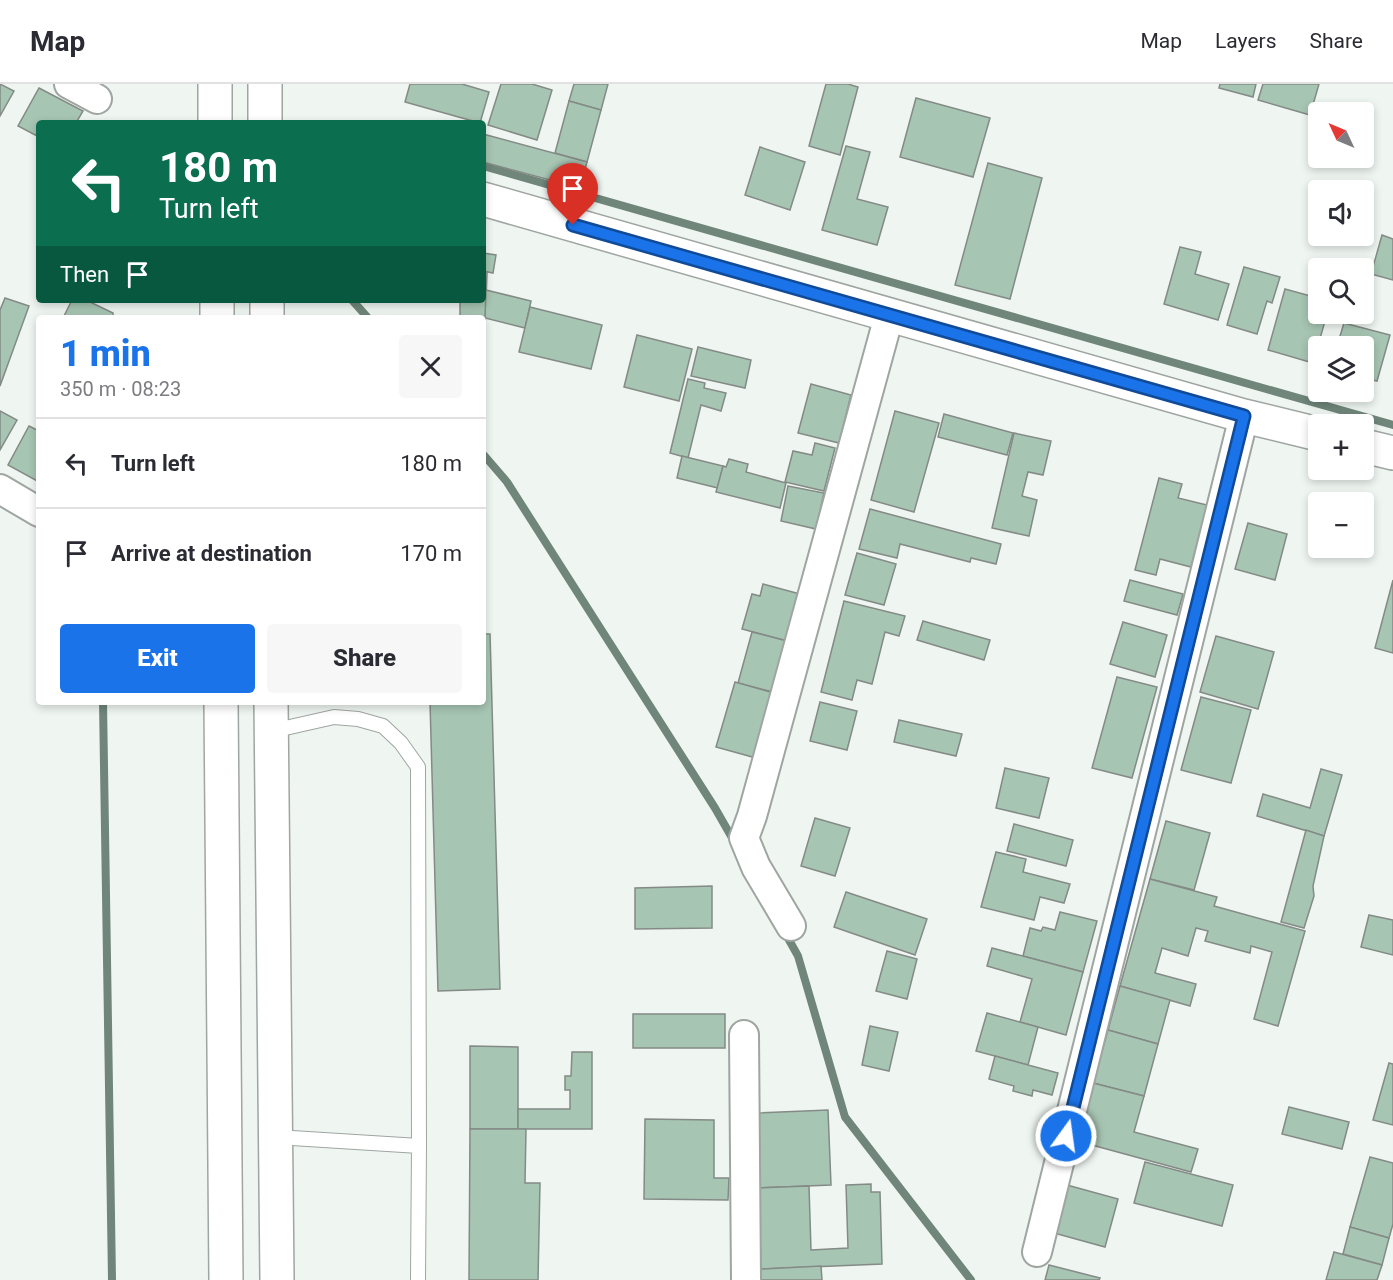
<!DOCTYPE html>
<html lang="en">
<head>
<meta charset="utf-8">
<style>
  :root { --surface:#fff; --page:#f7f7f7; --text:#2b2b33; --muted:#7c7c81; --line:#e1e1e2; --accent:#1a73e8 }
  body { margin:0; font-family:Roboto,sans-serif; background:var(--page); color:var(--text); height:100vh; display:flex; flex-direction:column; font-size:22px; white-space:nowrap }
  * { box-sizing:border-box; margin:0 }
  p { font-size:20px; color:var(--muted) }
  .icon { flex:none; width:33px; height:33px; fill:none; stroke:currentColor; stroke-width:2; stroke-linecap:round; stroke-linejoin:round }
  .map { position:relative; flex:1; overflow:hidden }
  .panel { position:absolute; left:36px; top:231px; width:450px; height:390px; display:flex; flex-direction:column; background:var(--surface); border-radius:6px; box-shadow:0 3px 9px #0003 }
  .panel>* { flex:none }
  .hud { position:absolute; left:36px; top:36px; width:450px; height:183px; border-radius:6px; box-shadow:0 3px 9px #0003; background:#0b6e4f; color:#fff; overflow:hidden }
  .needle { width:39px; rotate:314deg }
  .tools { position:absolute; left:1308px; top:18px; display:grid; gap:12px }
  .tools a { display:grid; place-items:center; width:66px; height:66px; border-radius:6px; background:var(--surface); box-shadow:0 3px 9px #0003; font-size:30px }
  .pin { position:absolute; display:grid; place-items:center; width:51px; height:51px; color:#fff; margin:-62px -26px; border-radius:50% 50% 50% 0; rotate:-45deg; box-shadow:0 0 6px #0007 }
  .pin .icon { rotate:45deg }
  .me { position:absolute; width:66px; margin:-33px; rotate:14deg; stroke-linejoin:round; filter:drop-shadow(0 0 4px #0008) }
  .turn { display:flex; align-items:center; gap:21px; height:126px; padding:0 24px; font-size:27px }
  .turn .icon { width:78px; height:78px; stroke-width:2.5 }
  .turn b { display:block; font-size:42px; line-height:51px }
  .then { display:flex; align-items:center; height:57px; padding:0 24px; background:#0003; gap:12px; font-size:22px }
  .round { display:grid; place-items:center; flex:none; width:63px; height:63px; border-radius:6px; background:var(--page) }
  .summary { display:flex; align-items:center; justify-content:space-between; height:102px; padding:0 24px }
  h1 { font-size:36px; font-weight:800; line-height:45px; color:var(--accent) }
  .action { display:flex; gap:12px; margin-top:auto; padding:12px 24px }
  .action a { flex:1; height:69px; border-radius:6px; background:var(--accent); color:#fff; font-size:24px; font-weight:800; line-height:69px; text-align:center }
  .action a+a { background:var(--page); color:var(--text) }
  ul { padding:0; list-style:none }
  li { display:flex; align-items:center; gap:18px; height:90px; padding:0 24px; border-top:2px solid var(--line) }
  li div { flex:1 }
  li b { display:block; font-size:22px }
  li em { font-style:normal }
  header { display:flex; align-items:center; gap:36px; box-sizing:border-box; height:84px; padding:0 30px; background:var(--surface); border-bottom:2px solid var(--line) }
  header strong { font-size:28px }
  nav { display:flex; gap:33px; margin-inline-start:auto; font-size:21px }
  .map>svg:first-child { display:block }
</style>
</head>
<body>
<header>
<strong>Map</strong>
<nav><a>Map</a><a>Layers</a><a>Share</a></nav>
</header>
<div class="map">
<svg width="1393" height="1196" viewBox="0 0 1393 1196">
  <rect width="100%" height="100%" fill="#eff6f2"/>
  <g fill="none" stroke-linecap="round" stroke-linejoin="round">
    <!-- stream -->
    <g stroke="#70867a" stroke-width="8">
      <polyline points="483,82 1393,341"/>
      <polyline points="352,216 368,234"/>
      <polyline points="483,370 507,398 715,724 735,759"/>
      <polyline points="103,618 112,1196"/>
      <polyline points="784,847 798,872 845,1033 971,1196"/>
    </g>
  </g>
  <!-- building -->
  <g fill="#a7c5b3" stroke="#848a86" stroke-width="1.5">
    <polygon points="0,0 14,7 0,32"/>
    <polygon points="410,0 462,0 489,8 480,39 405,18"/>
    <polygon points="501,0 532,0 552,6 537,56 488,41"/>
    <polygon points="574,0 608,0 601,26 569,17"/>
    <polygon points="826,0 848,0 858,3 840,71 809,62"/>
    <polygon points="1220,0 1256,0 1253,13 1219,4"/>
    <polygon points="1263,0 1319,0 1310,31 1258,16"/>
    <polygon points="39,4 83,27 76,39 39,39 39,53 18,42"/>
    <polygon points="916,14 990,34 973,93 900,73"/>
    <polygon points="569,17 601,26 587,78 555,69"/>
    <polygon points="483,50 587,78 580,104 483,78"/>
    <polygon points="846,62 870,68 857,115 888,123 877,161 822,146"/>
    <polygon points="760,63 805,78 790,126 745,111"/>
    <polygon points="988,79 1042,94 1010,215 955,201"/>
    <polygon points="1382,151 1393,155 1393,196 1371,190"/>
    <polygon points="1180,163 1201,168 1195,190 1229,200 1218,236 1164,220"/>
    <polygon points="483,169 496,171 493,189 483,187"/>
    <polygon points="1244,183 1280,193 1272,219 1267,217 1257,250 1227,241"/>
    <polygon points="483,187 487,188 484,275 483,234 460,234 460,216 483,216"/>
    <polygon points="1285,205 1318,214 1318,230 1327,230 1313,279 1268,266"/>
    <polygon points="486,206 531,217 525,244 485,234"/>
    <polygon points="5,214 29,222 0,302 0,226"/>
    <polygon points="72,216 86,216 113,229 113,234 63,234"/>
    <polygon points="530,223 602,241 591,285 519,268"/>
    <polygon points="1344,239 1390,251 1377,297 1364,294 1364,262 1337,262"/>
    <polygon points="637,251 692,265 679,317 624,303"/>
    <polygon points="698,263 751,276 745,304 691,292"/>
    <polygon points="688,295 705,299 704,304 726,309 721,327 701,321 688,374 670,369"/>
    <polygon points="811,300 851,311 839,359 798,349"/>
    <polygon points="0,327 17,336 0,366"/>
    <polygon points="895,327 939,339 914,428 871,416"/>
    <polygon points="944,330 1013,349 1007,371 938,353"/>
    <polygon points="29,342 39,347 39,398 8,381"/>
    <polygon points="1014,349 1051,357 1043,391 1028,388 1022,412 1037,416 1029,452 992,444"/>
    <polygon points="815,359 835,364 824,407 785,398 793,367 812,371"/>
    <polygon points="682,372 723,382 718,404 677,394"/>
    <polygon points="729,375 748,380 746,388 786,399 780,424 716,408 723,382 726,383"/>
    <polygon points="1159,394 1182,400 1178,414 1207,421 1191,483 1160,475 1156,491 1135,486"/>
    <polygon points="788,402 824,409 816,445 781,437"/>
    <polygon points="870,425 1001,460 996,480 971,474 970,478 900,460 897,474 859,465"/>
    <polygon points="1248,439 1287,450 1275,496 1235,485"/>
    <polygon points="857,469 896,480 884,521 845,511"/>
    <polygon points="1130,496 1183,510 1177,531 1124,517"/>
    <polygon points="1393,496 1393,569 1375,564"/>
    <polygon points="763,500 800,510 787,557 742,545 752,510 760,512"/>
    <polygon points="844,517 905,532 899,552 885,548 872,600 857,596 852,616 821,608"/>
    <polygon points="923,537 990,556 984,576 917,556"/>
    <polygon points="1123,538 1167,551 1155,593 1110,580"/>
    <polygon points="752,548 787,557 773,608 738,599"/>
    <polygon points="483,550 490,550 500,905 438,907 430,618 483,618"/>
    <polygon points="1216,552 1274,568 1258,625 1200,608"/>
    <polygon points="1117,593 1157,603 1132,694 1092,684"/>
    <polygon points="735,598 774,609 756,674 716,663"/>
    <polygon points="1201,613 1251,626 1231,699 1181,686"/>
    <polygon points="820,618 857,627 847,666 810,657"/>
    <polygon points="899,636 962,650 956,672 894,658"/>
    <polygon points="1005,684 1049,694 1039,734 996,724"/>
    <polygon points="1321,685 1342,691 1324,752 1257,732 1263,710 1310,724"/>
    <polygon points="815,734 850,744 835,792 801,782"/>
    <polygon points="1166,737 1210,749 1194,806 1150,795"/>
    <polygon points="1014,740 1073,756 1066,782 1007,767"/>
    <polygon points="1306,746 1324,752 1313,802 1314,812 1304,844 1281,838"/>
    <polygon points="996,768 1026,775 1023,788 1070,800 1064,819 1040,813 1034,836 981,823"/>
    <polygon points="1150,795 1217,813 1214,822 1305,847 1278,942 1254,935 1272,868 1251,862 1250,869 1205,857 1208,847 1196,844 1188,872 1162,864 1155,889 1196,900 1190,922 1120,902"/>
    <polygon points="712,802 712,844 635,845 635,804"/>
    <polygon points="846,808 927,835 915,871 834,843"/>
    <polygon points="1060,828 1097,837 1083,888 1023,872 1030,844 1041,847 1043,843 1055,846"/>
    <polygon points="1369,831 1393,836 1393,871 1361,863"/>
    <polygon points="992,864 1083,888 1066,951 1020,938 1032,895 987,882"/>
    <polygon points="887,867 917,875 907,915 876,907"/>
    <polygon points="1120,902 1170,916 1158,960 1108,946"/>
    <polygon points="987,929 1038,943 1028,981 976,967"/>
    <rect x="633" y="930" width="92" height="34"/>
    <polygon points="870,942 898,948 889,987 862,981"/>
    <polygon points="1108,946 1158,960 1144,1012 1093,999"/>
    <polygon points="470,962 518,963 518,1045 470,1045"/>
    <polygon points="572,968 592,968 592,1045 518,1045 518,1025 570,1025 570,1006 565,1006 565,992 571,992"/>
    <polygon points="995,972 1058,989 1052,1011 1033,1006 1032,1012 1013,1007 1014,1002 989,995"/>
    <polygon points="1389,979 1393,980 1393,1041 1373,1036"/>
    <polygon points="1093,999 1144,1012 1134,1048 1198,1065 1191,1088 1077,1057"/>
    <polygon points="1289,1023 1349,1038 1342,1065 1282,1050"/>
    <polygon points="828,1026 831,1101 758,1104 756,1029"/>
    <polygon points="645,1035 714,1036 714,1094 729,1094 728,1116 644,1115"/>
    <polygon points="470,1045 526,1045 525,1099 540,1099 538,1196 469,1196"/>
    <polygon points="1370,1073 1393,1079 1393,1140 1389,1154 1350,1143"/>
    <polygon points="1145,1078 1233,1101 1222,1142 1134,1119"/>
    <polygon points="871,1100 871,1108 880,1108 882,1180 761,1185 758,1104 809,1102 811,1166 848,1164 846,1101"/>
    <polygon points="1067,1101 1118,1115 1105,1163 1054,1149"/>
    <polygon points="1350,1143 1389,1154 1382,1181 1343,1170"/>
    <polygon points="1334,1168 1382,1181 1377,1196 1326,1196"/>
    <polygon points="1049,1181 1100,1194 1099,1196 1045,1196"/>
    <polygon points="821,1182 822,1196 761,1196 761,1185"/>
  </g>
  <g fill="none" stroke-linecap="round" stroke-linejoin="round">
    <defs>
      <g id="service">
        <polyline points="272,647 334,633 358,635 383,642 401,659 418,683 419,1062"/>
        <polyline points="276,1053 419,1062 418,1196"/>
      </g>
      <g id="minor">
        <polyline points="69,0 97,15"/>
        <polyline points="0,405 39,428"/>
        <polyline points="791,842 756,783 744,754 752,732 889,232"/>
        <polyline points="744,951 746,1196"/>
        <polyline points="1037,1168 1244,332"/>
      </g>
      <g id="tertiary">
        <polyline points="483,115 1244,332 1318,350"/>
        <polyline points="1364,362 1393,369"/>
      </g>
      <g id="trunk">
        <polyline points="215,0 215,39"/>
        <polyline points="265,0 265,39"/>
        <polyline points="217,216 217,234"/>
        <polyline points="267,216 267,234"/>
        <polyline points="221,618 226,1196"/>
        <polyline points="271,618 277,1196"/>
      </g>
    </defs>
    <!-- service casing -->
    <use href="#service" stroke="#9fa5a1" stroke-width="16"/>
    <!-- minor casing -->
    <use href="#minor" stroke="#9fa5a1" stroke-width="32"/>
    <!-- tertiary casing -->
    <use href="#tertiary" stroke="#9fa5a1" stroke-width="36"/>
    <!-- trunk casing -->
    <use href="#trunk" stroke="#9fa5a1" stroke-width="36"/>
    <!-- service -->
    <use href="#service" stroke="#fff" stroke-width="14"/>
    <!-- minor -->
    <use href="#minor" stroke="#fff" stroke-width="28"/>
    <!-- tertiary -->
    <use href="#tertiary" stroke="#fff" stroke-width="33"/>
    <!-- trunk -->
    <use href="#trunk" stroke="#fff" stroke-width="33"/>
  </g>
  <g fill="none" stroke-linecap="round" stroke-linejoin="round">
    <defs>
      <polyline id="route" points="573,141 1244,332 1066,1052"/>
    </defs>
    <!-- route casing -->
    <use href="#route" stroke="#114b97" stroke-width="15"/>
    <!-- route -->
    <use href="#route" stroke="#1a73e8" stroke-width="10"/>
  </g>
</svg>
<div class="tools">
<a><svg class="needle" viewBox="-14 -14 28 28"><path d="M0-13l5 13h-10z" fill="#e53935"/><path d="M0 13l5-13h-10z" fill="#7c7c81"/></svg></a>
<a><svg class="icon" aria-label="sound" viewBox="0 0 24 24"><path d="M4 9h4l5-4v14l-5-4H4zM17 9q2 3 0 6"/></svg></a>
<a><svg class="icon" aria-label="search" viewBox="0 0 24 24"><circle cx="10" cy="10" r="6"/><path d="M15 15l6 6"/></svg></a>
<a><svg class="icon" aria-label="layers" viewBox="0 0 24 24"><path d="M12 4l9 5-9 5-9-5zM3 14l9 5 9-5"/></svg></a>
<a>+</a>
<a>−</a>
</div>
<div class="pin" style="left:573px;top:141px;background:#d93025"><svg class="icon" aria-label="arrive" viewBox="0 0 24 24"><path d="M6 21V4h12l-3 4 3 4H6"/></svg></div>
<svg class="me" style="left:1066px;top:1052px" viewBox="-20 -20 40 40"><circle r="17" fill="#1a73e8" stroke="#fff" stroke-width="3"/><path d="M0-11L8 9 0 5-8 9z" fill="#fff"/></svg>
<div class="hud">
<div class="turn"><svg class="icon" aria-label="left" viewBox="0 0 24 24"><path d="M17 20v-9H6M10 6l-5 5 5 5"/></svg><div><b>180 m</b>Turn left</div></div>
<div class="then">Then<svg class="icon" aria-label="arrive" viewBox="0 0 24 24"><path d="M6 21V4h12l-3 4 3 4H6"/></svg></div>
</div>
<section class="panel">
<div class="summary"><div><h1>1 min</h1><p>350 m · 08:23</p></div><a class="round"><svg class="icon" aria-label="close" viewBox="0 0 24 24"><path d="M6 6l12 12M18 6L6 18"/></svg></a></div>
<ul>
<li><svg class="icon" aria-label="left" viewBox="0 0 24 24"><path d="M17 20v-9H6M10 6l-5 5 5 5"/></svg><div><b>Turn left</b></div><em>180 m</em></li>
<li><svg class="icon" aria-label="arrive" viewBox="0 0 24 24"><path d="M6 21V4h12l-3 4 3 4H6"/></svg><div><b>Arrive at destination</b></div><em>170 m</em></li>
</ul>
<div class="action"><a>Exit</a><a>Share</a></div>
</section>
</div>
</body>
</html>
